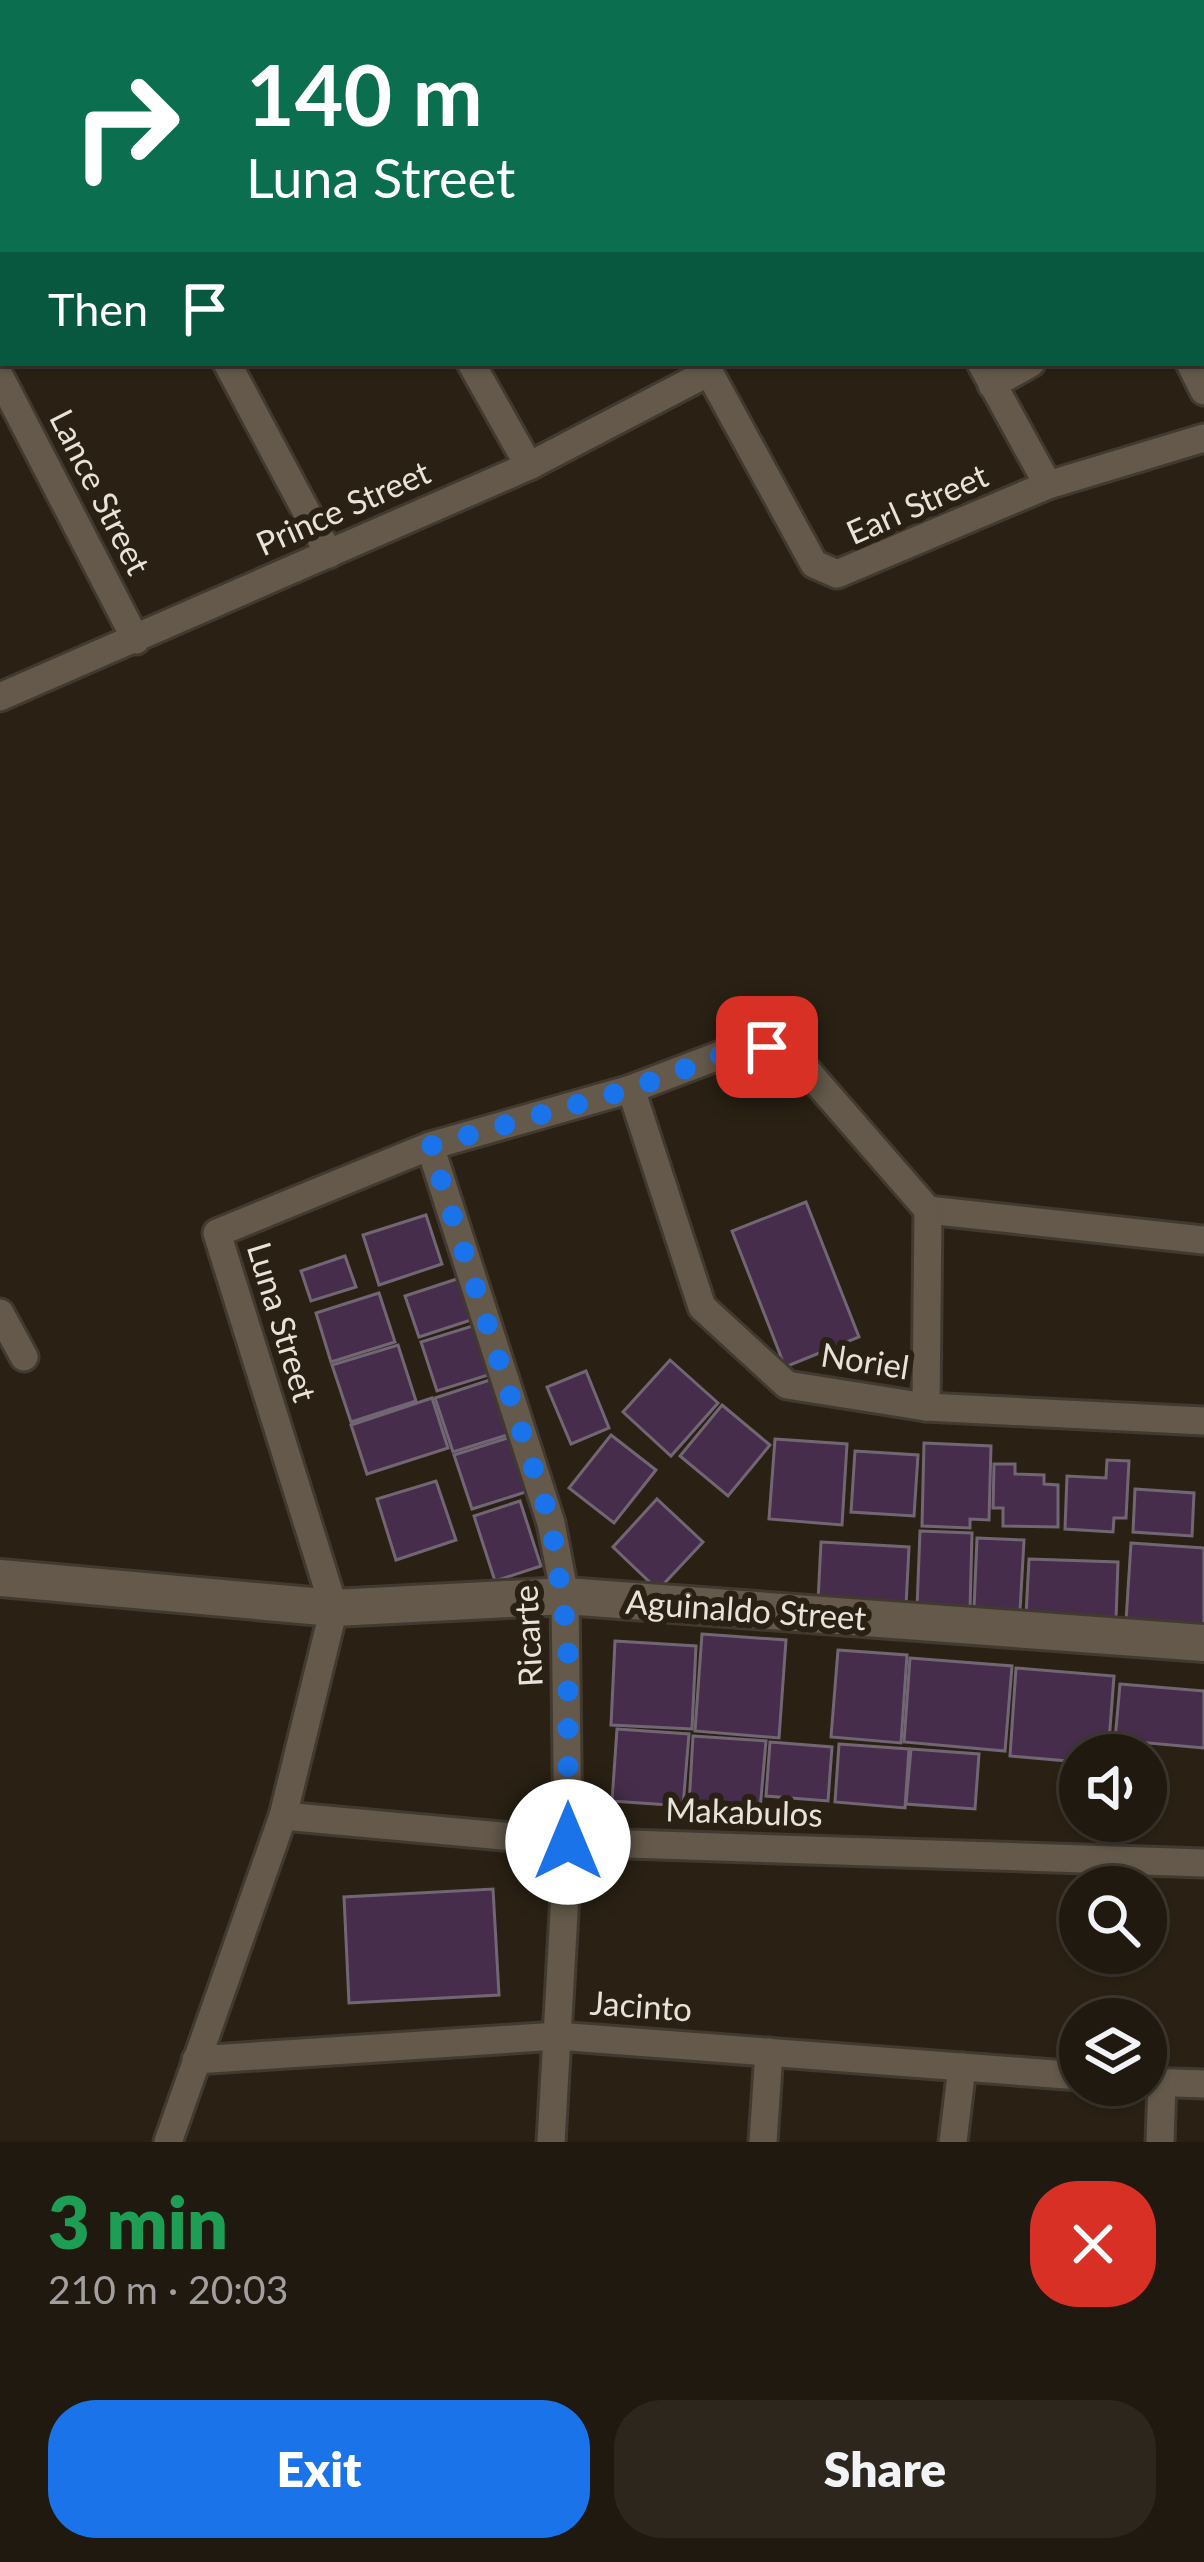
<!DOCTYPE html>
<html lang="en">
<head>
<meta charset="utf-8">
<style>
  :root { --surface:#20190f; --page:#2d261d; --text:#f1f3f6; --muted:#a2a09e; --line:#3d382f; --accent:#1a73e8 }
  body { margin:0; font-family:Lato,sans-serif; background:var(--page); color:var(--text); height:100vh; display:flex; flex-direction:column; font-size:45px; white-space:nowrap }
  * { box-sizing:border-box; margin:0 }
  p { font-size:39px; color:var(--muted) }
  .icon { flex:none; width:66px; height:66px; fill:none; stroke:currentColor; stroke-width:2; stroke-linecap:round; stroke-linejoin:round }
  .map { position:relative; height:2142px; overflow:hidden }
  .sheet { display:flex; flex-direction:column; background:var(--surface); flex:1 }
  .sheet>* { flex:none }
  .hud { position:absolute; left:0px; top:0px; width:1206px; height:366px; box-shadow:0 3px 9px #0004,0 0 0 3px var(--line); background:#0b6e4f; color:#fff; overflow:hidden }
  .fabs { position:absolute; left:1059px; top:1734px; display:grid; gap:24px }
  .fabs a { display:grid; place-items:center; width:108px; height:108px; border-radius:50%; background:var(--surface); box-shadow:0 3px 9px #0004,0 0 0 3px var(--line); font-size:60px }
  .pin { position:absolute; display:grid; place-items:center; width:102px; height:102px; color:#fff; margin:-51px; border-radius:24px; box-shadow:0 6px 18px #0006 }
  .me { position:absolute; width:132px; margin:-66px; rotate:0deg; stroke-linejoin:round; filter:drop-shadow(0 0 9px #0008) }
  .turn { display:flex; align-items:center; gap:42px; height:252px; padding:0 48px; font-size:54px }
  .turn .icon { width:156px; height:156px; stroke-width:2.5 }
  .turn b { display:block; font-size:84px; line-height:102px }
  .then { display:flex; align-items:center; height:114px; padding:0 48px; background:#0003; gap:24px; font-size:45px }
  .round { display:grid; place-items:center; flex:none; width:126px; height:126px; border-radius:48px; background:var(--page) }
  .overview { display:flex; align-items:center; justify-content:space-between; height:204px; padding:0 48px }
  h1 { font-size:72px; font-weight:800; line-height:90px; color:#1e9e55 }
  .primary-button { display:flex; gap:24px; margin-top:auto; padding:24px 48px }
  .primary-button a { flex:1; height:138px; border-radius:48px; background:var(--accent); color:#fff; font-size:48px; font-weight:800; line-height:138px; text-align:center }
  .primary-button a+a { background:var(--page); color:var(--text) }
  .map>svg:first-child { display:block }
</style>
</head>
<body>
<div class="map">
<svg width="1204" height="2142" viewBox="0 0 1204 2142">
  <rect width="100%" height="100%" fill="#2a2114"/>
  <!-- building -->
  <g fill="#462d4b" stroke="#726674" stroke-width="3">
    <polygon points="806,1202 859,1337 785,1367 732,1231"/>
    <polygon points="426,1215 442,1264 379,1285 363,1235"/>
    <polygon points="345,1256 356,1287 311,1301 301,1271"/>
    <polygon points="460,1278 474,1319 419,1337 405,1296"/>
    <polygon points="379,1293 395,1342 331,1362 316,1313"/>
    <polygon points="485,1322 501,1371 437,1391 421,1342"/>
    <polygon points="398,1345 416,1401 351,1422 332,1365"/>
    <polygon points="670,1360 718,1403 671,1456 623,1412"/>
    <polygon points="586,1371 609,1428 571,1444 547,1387"/>
    <polygon points="502,1376 520,1431 453,1452 435,1398"/>
    <polygon points="432,1398 448,1448 367,1474 351,1425"/>
    <polygon points="722,1405 770,1445 728,1496 680,1456"/>
    <polygon points="611,1435 656,1470 614,1523 569,1488"/>
    <polygon points="514,1436 532,1490 472,1509 454,1455"/>
    <polygon points="775,1439 847,1444 842,1525 769,1519"/>
    <polygon points="924,1443 991,1446 989,1520 970,1519 970,1528 922,1526"/>
    <polygon points="855,1451 918,1455 914,1516 851,1512"/>
    <polygon points="1107,1460 1129,1461 1126,1518 1114,1518 1113,1532 1065,1529 1067,1476 1106,1478"/>
    <polygon points="994,1464 1015,1464 1015,1474 1044,1475 1044,1484 1058,1485 1058,1527 1003,1526 1003,1508 993,1508"/>
    <polygon points="436,1481 456,1540 396,1560 377,1499"/>
    <polygon points="1135,1489 1194,1493 1192,1536 1133,1532"/>
    <polygon points="657,1499 703,1542 658,1590 613,1547"/>
    <polygon points="520,1501 541,1566 495,1581 474,1516"/>
    <polygon points="920,1531 972,1533 970,1610 917,1608"/>
    <polygon points="977,1538 1024,1540 1020,1611 974,1608"/>
    <polygon points="821,1542 909,1547 906,1606 818,1601"/>
    <polygon points="1131,1543 1204,1548 1204,1627 1126,1621"/>
    <polygon points="1029,1559 1118,1562 1116,1619 1026,1615"/>
    <polygon points="702,1634 786,1640 779,1738 695,1731"/>
    <polygon points="615,1641 696,1646 692,1729 611,1725"/>
    <polygon points="838,1650 907,1655 901,1743 831,1737"/>
    <polygon points="910,1658 1012,1666 1005,1751 904,1742"/>
    <polygon points="1016,1668 1114,1676 1108,1755 1080,1755 1080,1762 1010,1756"/>
    <polygon points="1120,1684 1204,1691 1204,1748 1115,1740"/>
    <polygon points="617,1729 689,1734 683,1806 612,1801"/>
    <polygon points="693,1736 766,1741 760,1810 689,1805"/>
    <polygon points="770,1742 832,1747 828,1801 766,1796"/>
    <polygon points="839,1744 909,1749 905,1808 835,1802"/>
    <polygon points="911,1749 979,1754 975,1809 906,1804"/>
    <polygon points="493,1889 499,1995 349,2003 344,1897"/>
  </g>
  <g fill="none" stroke-linecap="round" stroke-linejoin="round">
    <defs>
      <g id="street">
        <polyline points="517,0 518,3"/>
        <polyline points="816,0 817,3"/>
        <polyline points="0,47 3,47"/>
        <polyline points="227,363 329,554"/>
        <polyline points="471,363 529,466"/>
        <polyline points="704,363 814,564 837,574 1048,485 1204,438"/>
        <polyline points="981,363 1048,485"/>
        <polyline points="1190,363 1204,391"/>
        <polyline points="0,377 136,640"/>
        <polyline points="992,385 1031,363"/>
        <polyline points="0,697 529,466 709,372"/>
        <polyline points="631,1089 702,1307 787,1385 926,1407 1204,1421"/>
        <polyline points="430,1146 551,1523 565,1596 568,1842 551,2142"/>
        <polyline points="928,1210 1204,1240"/>
        <polyline points="0,1313 24,1357"/>
        <polyline points="926,1407 928,1210"/>
        <polyline points="283,1816 568,1842 1204,1863"/>
        <polyline points="196,2060 557,2036 1080,2076"/>
        <polyline points="1148,2082 1204,2084"/>
        <polyline points="168,2142 283,1816 334,1608 217,1233 430,1146 631,1089 750,1044 787,1054 809,1073 928,1210"/>
        <polyline points="763,2142 769,2052"/>
        <polyline points="953,2142 962,2067"/>
        <polyline points="1160,2142 1162,2083"/>
      </g>
      <polyline id="secondary" points="0,1578 334,1608 565,1596 1204,1643"/>
    </defs>
    <!-- street casing -->
    <use href="#street" stroke="#423a31" stroke-width="33"/>
    <!-- secondary casing -->
    <use href="#secondary" stroke="#423a31" stroke-width="42"/>
    <!-- street -->
    <use href="#street" stroke="#64594a" stroke-width="27"/>
    <!-- secondary -->
    <use href="#secondary" stroke="#64594a" stroke-width="36"/>
  </g>
  <g fill="none" stroke-linecap="round" stroke-linejoin="round">
    <!-- route -->
    <polyline stroke="#1a73e8" stroke-width="21" stroke-dasharray="0 37.8" points="568,1842 568,1640 551,1523 430,1146 631,1089 751,1044 767,1047"/>
  </g>
  <g text-anchor="middle" stroke-width="12" stroke-linejoin="round" paint-order="stroke">
    <!-- street labels -->
    <g font-size="33" fill="#e8e2d9" stroke="#2a2114">
      <text transform="translate(100 492) rotate(63)" y="12">Lance Street</text>
      <text transform="translate(917 504) rotate(-24)" y="12">Earl Street</text>
      <text transform="translate(343 508) rotate(-24)" y="12">Prince Street</text>
      <text transform="translate(282 1322) rotate(73)" y="12">Luna Street</text>
      <text transform="translate(865 1361) rotate(9)" y="12">Noriel</text>
      <text transform="translate(746 1610) rotate(4)" y="12">Aguinaldo Street</text>
      <text transform="translate(528 1636) rotate(-93)" y="12">Ricarte</text>
      <text transform="translate(744 1812) rotate(2)" y="12">Makabulos</text>
      <text transform="translate(641 2006) rotate(4)" y="12">Jacinto</text>
    </g>
  </g>
</svg>
<div class="fabs">
<a><svg class="icon" aria-label="sound" viewBox="0 0 24 24"><path d="M4 9h4l5-4v14l-5-4H4zM17 9q2 3 0 6"/></svg></a>
<a><svg class="icon" aria-label="search" viewBox="0 0 24 24"><circle cx="10" cy="10" r="6"/><path d="M15 15l6 6"/></svg></a>
<a><svg class="icon" aria-label="layers" viewBox="0 0 24 24"><path d="M12 4l9 5-9 5-9-5zM3 14l9 5 9-5"/></svg></a>
</div>
<div class="pin" style="left:767px;top:1047px;background:#d93025"><svg class="icon" aria-label="arrive" viewBox="0 0 24 24"><path d="M6 21V4h12l-3 4 3 4H6"/></svg></div>
<svg class="me" style="left:568px;top:1842px" viewBox="-20 -20 40 40"><circle r="19" fill="#fff"/><path d="M0-13L10 11 0 6-10 11z" fill="#1a73e8"/></svg>
<div class="hud">
<div class="turn"><svg class="icon" aria-label="right" viewBox="0 0 24 24"><path d="M7 20v-9h11M14 6l5 5-5 5"/></svg><div><b>140 m</b>Luna Street</div></div>
<div class="then">Then<svg class="icon" aria-label="arrive" viewBox="0 0 24 24"><path d="M6 21V4h12l-3 4 3 4H6"/></svg></div>
</div>
</div>
<section class="sheet">
<div class="overview"><div><h1>3 min</h1><p>210 m · 20:03</p></div><a class="round" style="background:#d93025;color:#fff"><svg class="icon" aria-label="close" viewBox="0 0 24 24"><path d="M6 6l12 12M18 6L6 18"/></svg></a></div>
<div class="primary-button"><a>Exit</a><a>Share</a></div>
</section>
</body>
</html>
